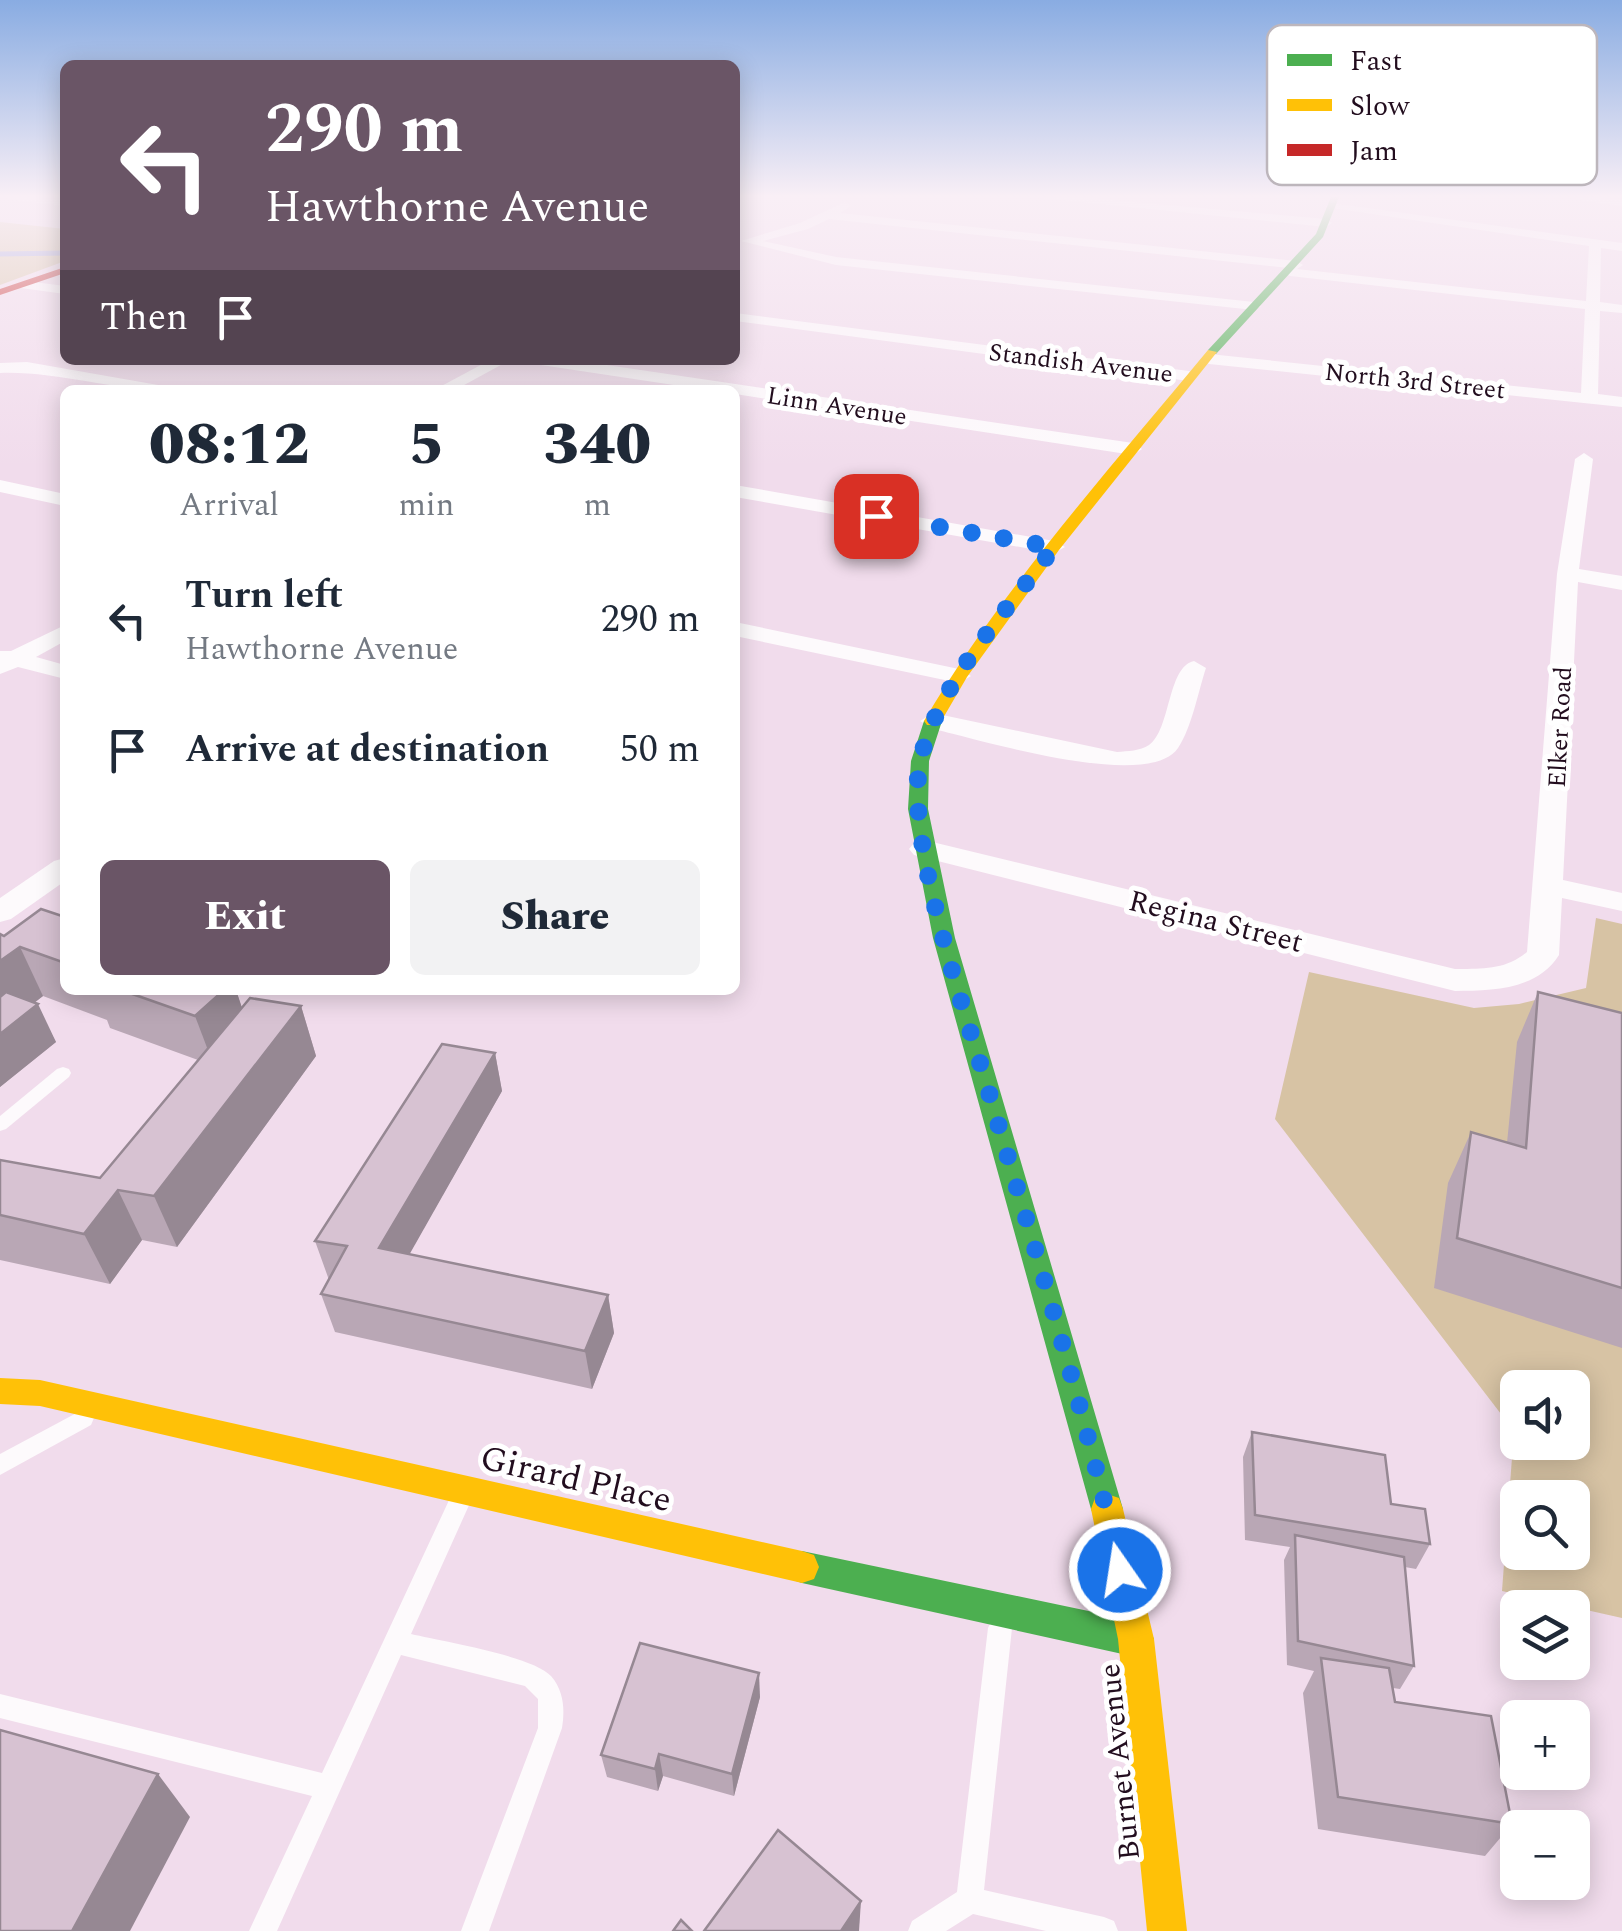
<!DOCTYPE html>
<html lang="en">
<head>
<meta charset="utf-8">
<style>
  :root { --surface:#fff; --page:#f2f2f3; --text:#1f2937; --muted:#747a83; --accent:#6a5566 }
  body { margin:0; font-family:Spectral,serif; background:var(--page); color:var(--text); height:100vh; display:flex; flex-direction:column; font-size:38px; white-space:nowrap }
  * { box-sizing:border-box; margin:0 }
  p { font-size:32px; color:var(--muted) }
  .icon { flex:none; width:55px; height:55px; fill:none; stroke:currentColor; stroke-width:2; stroke-linecap:round; stroke-linejoin:round }
  .map { position:relative; flex:1; overflow:hidden }
  .sheet { position:absolute; left:60px; top:385px; width:680px; height:610px; display:flex; flex-direction:column; background:var(--surface); border-radius:15px; box-shadow:0 5px 25px #0003 }
  .sheet>* { flex:none }
  .hud { position:absolute; left:60px; top:60px; width:680px; height:305px; border-radius:15px; box-shadow:0 5px 25px #0003; background:#6a5566; color:#fff; overflow:hidden }
  .controls { position:absolute; left:1500px; top:1370px; display:grid; gap:20px }
  .controls a { display:grid; place-items:center; width:90px; height:90px; border-radius:15px; background:var(--surface); box-shadow:0 5px 25px #0003; font-size:50px }
  .pin { position:absolute; display:grid; place-items:center; width:85px; height:85px; color:#fff; margin:-42px; border-radius:20px; box-shadow:0 5px 15px #0006 }
  .me { position:absolute; width:110px; margin:-55px; rotate:347deg; stroke-linejoin:round; filter:drop-shadow(0 0 8px #0008) }
  .turn { display:flex; align-items:center; gap:35px; height:210px; padding:0 40px; font-size:45px }
  .turn .icon { width:130px; height:130px; stroke-width:2.5 }
  .turn b { display:block; font-size:70px; line-height:85px }
  .then { display:flex; align-items:center; height:95px; padding:0 40px; background:#0003; gap:20px; font-size:38px }
  .eta { display:flex; justify-content:space-evenly; align-items:center; height:170px; text-align:center }
  .eta b { font-size:60px; font-weight:800; line-height:70px }
  .cta { display:flex; gap:20px; margin-top:auto; padding:20px 40px }
  .cta a { flex:1; height:115px; border-radius:15px; background:var(--accent); color:#fff; font-size:40px; font-weight:800; line-height:115px; text-align:center }
  .cta a+a { background:var(--page); color:var(--text) }
  ul { padding:0; list-style:none }
  li { display:flex; align-items:center; gap:30px; height:130px; padding:0 40px }
  li div { flex:1 }
  li b { display:block; font-size:38px }
  li em { font-style:normal }
  .map>svg:first-child { display:block }
</style>
</head>
<body>
<div class="map">
<svg width="1622" height="1931" viewBox="0 0 1622 1931">
  <rect width="100%" height="100%" fill="#f1dcec"/>
  <!-- green -->
  <g fill="#d7c3a4" fill-rule="evenodd">
    <polygon points="0,222 65,229 65,261 0,285"/>
    <path d="M1596,918L1622,924V1618L1502,1591L1514,1431L1275,1119L1309,972L1474,1008L1519,1004L1586,988ZM1518,1388H1572V1442H1518ZM1518,1498H1572V1552H1518Z"/>
  </g>
  <g fill="none" stroke-linecap="round" stroke-linejoin="round">
    <!-- stream -->
    <polyline stroke="#9ba0da" stroke-width="5" points="0,254 65,253"/>
    <!-- lane -->
    <g fill="#fdfafc" fill-rule="evenodd">
      <polygon points="63,1067 69,1069 71,1073 69,1077 6,1129 0,1131 0,1116 57,1069"/>
      <polygon points="84,1409 91,1411 94,1418 91,1425 0,1475 0,1454"/>
      <path d="M459,1493L467,1496L470,1503L411,1634C441,1641 533,1656 551,1676C564,1691 565,1710 562,1728L489,1931H461L538,1728V1699L525,1686L401,1655L277,1931H249L312,1796L0,1718V1694L322,1773L451,1496Z"/>
      <polygon points="1000,1616 1008,1620 1012,1628 984,1890 1104,1917 1114,1921 1118,1931 1046,1931 973,1914 946,1931 908,1931 912,1921 957,1892 988,1628 992,1620"/>
    </g>
    <!-- street -->
    <g fill="#fdfafc" fill-rule="evenodd">
      <polygon points="6,197 65,200 65,206 12,200"/>
      <polygon points="1032,197 1076,197 1326,219 1332,223 1326,227"/>
      <polygon points="1572,197 1622,200 1622,206 1578,200"/>
      <polygon points="845,202 851,206 840,213 1296,261 1303,265 1297,269 1586,301 1589,246 1325,207 1331,203 1622,243 1622,251 1601,248 1600,302 1622,305 1622,313 1600,311 1598,394 1622,397 1622,407 1209,364 1201,359 1209,354 1581,393 1585,309 1290,276 1283,272 1289,268 829,219 808,229 763,241 836,257 1254,302 1261,306 1254,310 836,265 741,241 800,223"/>
      <polygon points="26,281 65,286 65,294 21,288 19,285"/>
      <polygon points="735,313 1189,371 1197,376 1189,381 735,321"/>
      <polygon points="490,360 510,360 455,390 434,390"/>
      <polygon points="533,360 573,360 1133,443 1142,449 1133,455 735,394 735,390 707,390 541,365"/>
      <path d="M27,362L158,385L166,390C110,390 56,371 0,373V363Z"/>
      <path d="M1584,453L1593,459L1579,569L1622,576V590L1578,582L1563,880L1622,893V911L1562,898L1559,955C1537,990 1492,991 1455,991L914,855L909,849L914,843L924,840L1455,969C1482,969 1506,970 1527,952L1557,574L1575,459Z"/>
      <polygon points="0,480 65,494 65,506 0,492"/>
      <polygon points="735,485 1054,541 1065,547 1054,553 735,497"/>
      <polygon points="735,622 959,669 971,676 959,683 735,636"/>
      <polygon points="65,625 65,641 36,657 65,665 65,679 18,667 0,674 0,651 11,651"/>
      <path d="M1194,661L1206,668C1198,692 1192,727 1178,748C1148,792 979,739 933,729L920,721L933,713L1117,752C1128,751 1140,751 1149,745C1171,730 1167,667 1194,661Z"/>
      <polygon points="65,858 65,881 11,919 0,922 0,898 54,861"/>
    </g>
    <!-- fast -->
    <g fill="#4caf50" fill-rule="evenodd">
      <polygon points="1331,197 1339,197 1323,237 1216,354 1208,354 1208,350 1316,234"/>
      <polygon points="933,716 942,721 929,761 928,809 955,938 1123,1509 1119,1520 1107,1524 1095,1520 1091,1509 933,938 908,809 911,761 924,721"/>
      <polygon points="802,1551 1136,1621 1148,1627 1154,1639 1148,1651 1136,1657 802,1583 790,1579 785,1567 790,1555"/>
    </g>
    <!-- slow -->
    <g fill="#ffc107" fill-rule="evenodd">
      <path d="M1208,350L1217,352L1059,550L967,677L939,725H927L924,721C1003,587 1110,469 1208,350Z"/>
      <polygon points="0,1378 40,1380 802,1551 814,1555 819,1567 814,1579 802,1583 40,1406 0,1404"/>
      <polygon points="1107,1494 1119,1498 1123,1509 1154,1639 1187,1931 1147,1931 1118,1639 1091,1509 1095,1498"/>
    </g>
    <!-- jam -->
    <polygon fill="#c62828" fill-rule="evenodd" points="65,267 65,273 0,295 0,289"/>
  </g>
  <!-- wall -->
  <g fill="#b9a7b5">
    <polygon points="65,917 65,990 236,990 242,1008 301,1006 316,1056 177,1247 142,1240 110,1284 0,1260 0,1160 100,1178 198,1060 110,1028 107,1020 43,996 34,1003 56,1042 0,1087 4,936"/>
    <polygon points="1538,992 1622,1013 1622,1348 1434,1288 1448,1183 1471,1132 1507,1143 1517,1042"/>
    <polygon points="495,1053 502,1091 409,1254 608,1295 614,1333 592,1389 335,1332 321,1294 329,1280 315,1241"/>
    <polygon points="1252,1432 1391,1504 1430,1544 1416,1569 1405,1567 1414,1666 1400,1689 1393,1688 1395,1702 1512,1824 1485,1856 1318,1829 1303,1693 1314,1671 1287,1665 1284,1560 1290,1547 1245,1540 1243,1457"/>
    <polygon points="760,1697 734,1796 663,1776 658,1791 607,1777 601,1755"/>
  </g>
  <!-- shaded-wall -->
  <g fill="#968893">
    <polygon points="20,947 43,996 0,1029 0,961"/>
    <polygon points="224,990 236,990 250,1032 214,1066 195,1016"/>
    <polygon points="38,1004 56,1042 0,1087 0,1034"/>
    <polygon points="301,1006 316,1056 177,1247 154,1196"/>
    <polygon points="495,1053 502,1091 391,1287 379,1248"/>
    <polygon points="118,1190 142,1240 110,1284 84,1234"/>
    <polygon points="608,1295 614,1333 592,1389 585,1351"/>
    <polygon points="759,1673 760,1697 734,1796 732,1774"/>
    <polygon points="659,1754 663,1776 658,1791 655,1769"/>
    <polygon points="158,1774 190,1817 130,1931 72,1931"/>
    <polygon points="861,1901 859,1931 841,1931"/>
  </g>
  <!-- building -->
  <g fill="#d7c2d2" stroke="#968893" stroke-width="2.5">
    <polygon points="41,909 65,917 65,963 20,947 0,961 0,934 4,936"/>
    <polygon points="121,990 224,990 195,1016"/>
    <polygon points="6,992 38,1004 0,1034 0,997"/>
    <polygon points="1538,992 1622,1013 1622,1288 1457,1238 1471,1132 1526,1148"/>
    <polygon points="250,998 301,1006 154,1196 118,1190 84,1234 0,1215 0,1160 100,1178"/>
    <polygon points="442,1044 495,1053 379,1248 608,1295 585,1351 321,1294 347,1246 315,1241"/>
    <polygon points="1252,1432 1385,1455 1391,1504 1425,1509 1430,1544 1255,1515"/>
    <polygon points="1295,1535 1404,1557 1414,1666 1298,1641"/>
    <polygon points="640,1643 759,1673 732,1774 659,1754 655,1769 601,1755"/>
    <polygon points="1321,1658 1389,1668 1395,1702 1491,1716 1512,1824 1338,1797"/>
    <polygon points="0,1730 158,1774 72,1931 0,1931"/>
    <polygon points="778,1830 861,1901 841,1931 704,1931"/>
    <polygon points="681,1920 692,1931 673,1931"/>
  </g>
  <!-- sky -->
  <linearGradient id="sky" x2="0" y2="1"><stop stop-color="#89ace2"/><stop offset="0.42" stop-color="#f9eff6"/><stop offset="1" stop-color="#f9eff6" stop-opacity="0"/></linearGradient>
  <rect width="1622" height="467" fill="url(#sky)"/>
  <g fill="none" stroke-linecap="round" stroke-linejoin="round">
    <!-- route -->
    <path stroke="#1a73e8" stroke-width="18" stroke-dasharray="0 32.4" d="M876,516L1054,547C1007,611 941,679 921,757C902,834 967,1016 990,1096C1036,1253 1085,1410 1120,1570"/>
  </g>
  <g text-anchor="middle" stroke-width="10" stroke-linejoin="round" paint-order="stroke">
    <!-- far-street labels -->
    <g font-size="25" fill="#220d1e" stroke="#fff">
      <text transform="translate(1081 362) rotate(7)" y="9">Standish Avenue</text>
      <text transform="translate(1415 380) rotate(6)" y="9">North 3rd Street</text>
      <text transform="translate(837 405) rotate(9)" y="9">Linn Avenue</text>
      <text transform="translate(1559 727) rotate(-87)" y="9">Elker Road</text>
    </g>
    <!-- street labels -->
    <g font-size="30" fill="#220d1e" stroke="#fff">
      <text transform="translate(1216 921) rotate(14)" y="10">Regina Street</text>
      <text transform="translate(1119 1762) rotate(-96)" y="10">Burnet Avenue</text>
    </g>
    <!-- near-street labels -->
    <g font-size="35" fill="#220d1e" stroke="#fff">
      <text transform="translate(576 1478) rotate(13)" y="12">Girard Place</text>
    </g>
  </g>
  <!-- legend -->
  <rect x="1267" y="25" width="330" height="160" rx="15" fill="#fff" stroke="#bdb6bc" stroke-width="2.5"/>
  <rect x="1287" y="54" width="45" height="12" fill="#4caf50"/>
  <rect x="1287" y="99" width="45" height="12" fill="#ffc107"/>
  <rect x="1287" y="144" width="45" height="12" fill="#c62828"/>
  <g font-size="28" fill="#220d1e">
    <text x="1350" y="70">Fast</text>
    <text x="1350" y="115">Slow</text>
    <text x="1350" y="160">Jam</text>
  </g>
</svg>
<div class="controls">
<a><svg class="icon" aria-label="sound" viewBox="0 0 24 24"><path d="M4 9h4l5-4v14l-5-4H4zM17 9q2 3 0 6"/></svg></a>
<a><svg class="icon" aria-label="search" viewBox="0 0 24 24"><circle cx="10" cy="10" r="6"/><path d="M15 15l6 6"/></svg></a>
<a><svg class="icon" aria-label="layers" viewBox="0 0 24 24"><path d="M12 4l9 5-9 5-9-5zM3 14l9 5 9-5"/></svg></a>
<a>+</a>
<a>−</a>
</div>
<div class="pin" style="left:876px;top:516px;background:#d93025"><svg class="icon" aria-label="arrive" viewBox="0 0 24 24"><path d="M6 21V4h12l-3 4 3 4H6"/></svg></div>
<svg class="me" style="left:1120px;top:1570px" viewBox="-20 -20 40 40"><circle r="17" fill="#1a73e8" stroke="#fff" stroke-width="3"/><path d="M0-11L8 9 0 5-8 9z" fill="#fff"/></svg>
<div class="hud">
<div class="turn"><svg class="icon" aria-label="left" viewBox="0 0 24 24"><path d="M17 20v-9H6M10 6l-5 5 5 5"/></svg><div><b>290 m</b>Hawthorne Avenue</div></div>
<div class="then">Then<svg class="icon" aria-label="arrive" viewBox="0 0 24 24"><path d="M6 21V4h12l-3 4 3 4H6"/></svg></div>
</div>
<section class="sheet">
<div class="eta">
<div><b>08:12</b><p>Arrival</p></div>
<div><b>5</b><p>min</p></div>
<div><b>340</b><p>m</p></div>
</div>
<ul>
<li><svg class="icon" aria-label="left" viewBox="0 0 24 24"><path d="M17 20v-9H6M10 6l-5 5 5 5"/></svg><div><b>Turn left</b><p>Hawthorne Avenue</p></div><em>290 m</em></li>
<li><svg class="icon" aria-label="arrive" viewBox="0 0 24 24"><path d="M6 21V4h12l-3 4 3 4H6"/></svg><div><b>Arrive at destination</b></div><em>50 m</em></li>
</ul>
<div class="cta"><a>Exit</a><a>Share</a></div>
</section>
</div>
</body>
</html>
